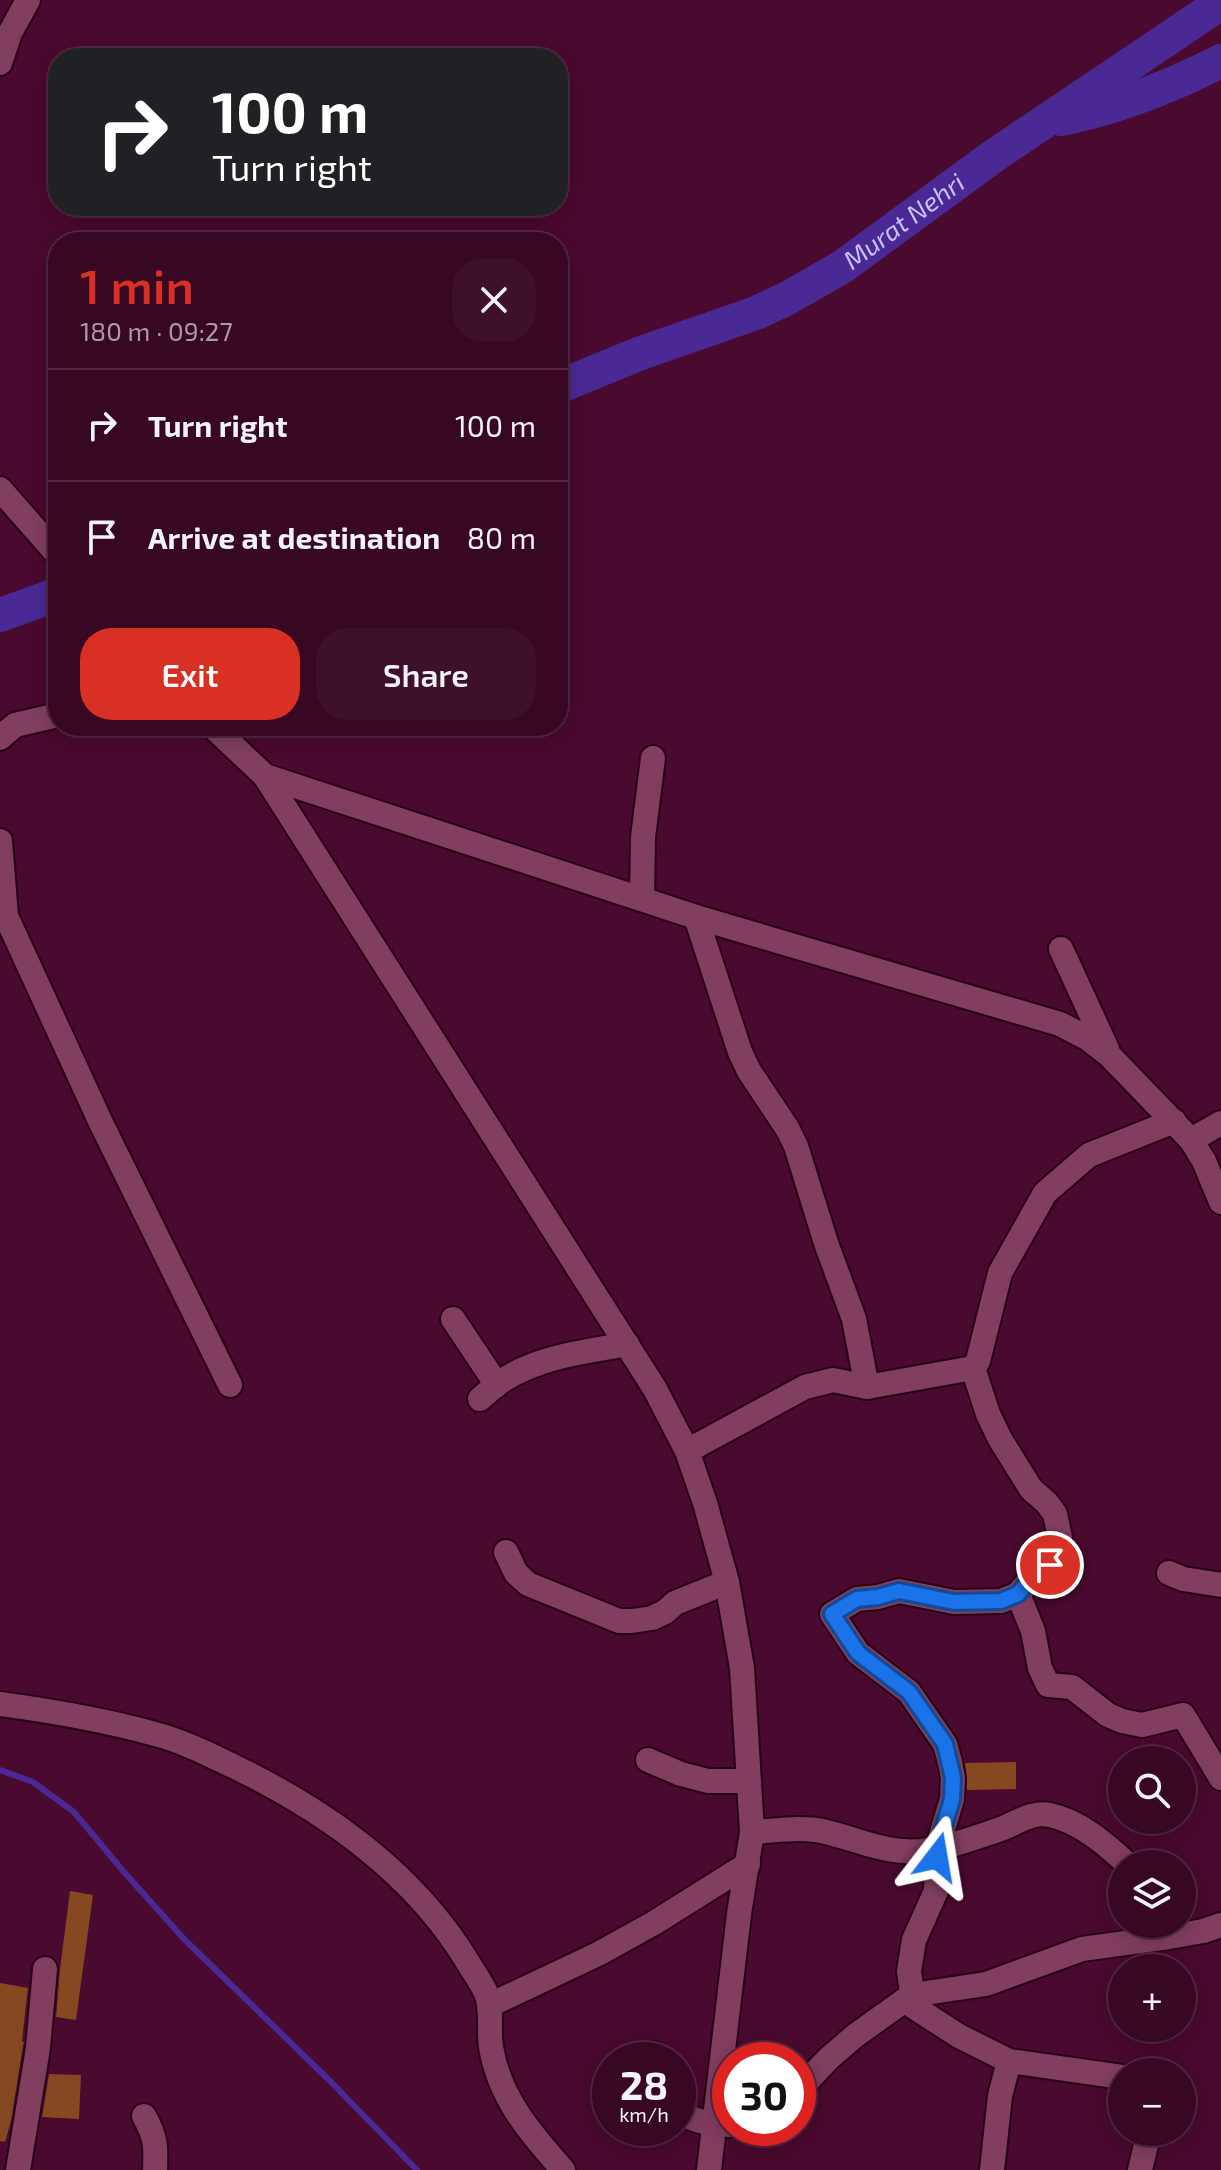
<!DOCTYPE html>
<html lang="en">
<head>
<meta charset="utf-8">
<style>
  :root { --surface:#380722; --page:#3f102a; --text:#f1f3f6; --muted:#ab99a5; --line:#522840; --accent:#d93025 }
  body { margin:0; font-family:"Exo 2",sans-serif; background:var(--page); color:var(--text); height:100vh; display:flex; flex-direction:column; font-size:30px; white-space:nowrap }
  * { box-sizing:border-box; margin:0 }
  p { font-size:26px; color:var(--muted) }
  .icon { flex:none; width:44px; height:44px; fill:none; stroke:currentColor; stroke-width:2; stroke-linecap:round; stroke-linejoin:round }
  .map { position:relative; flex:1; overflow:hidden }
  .details { position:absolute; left:48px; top:232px; width:520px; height:504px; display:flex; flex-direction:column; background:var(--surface); border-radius:32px; box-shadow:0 4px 20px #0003,0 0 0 2px var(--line) }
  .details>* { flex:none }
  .top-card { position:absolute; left:48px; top:48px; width:520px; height:168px; border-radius:32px; box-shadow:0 4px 20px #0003,0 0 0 2px var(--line); background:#202124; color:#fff; overflow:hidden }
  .controls { position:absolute; left:1108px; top:1746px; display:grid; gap:16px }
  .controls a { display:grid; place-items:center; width:88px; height:88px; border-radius:50%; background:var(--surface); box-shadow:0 4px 20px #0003,0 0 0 2px var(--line); font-size:40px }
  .speed { position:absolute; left:592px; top:2042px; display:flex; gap:16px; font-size:40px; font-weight:700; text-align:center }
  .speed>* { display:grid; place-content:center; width:104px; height:104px; border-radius:50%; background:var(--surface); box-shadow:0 4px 20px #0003,0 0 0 2px var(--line); line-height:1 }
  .speed small { font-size:20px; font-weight:400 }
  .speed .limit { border:12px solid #d22; background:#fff; color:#111 }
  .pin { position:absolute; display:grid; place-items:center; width:68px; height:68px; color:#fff; margin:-34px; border:4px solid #fff; border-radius:50%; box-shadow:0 2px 8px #0007 }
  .me { position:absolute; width:88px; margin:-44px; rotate:14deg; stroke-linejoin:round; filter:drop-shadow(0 0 6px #0008) }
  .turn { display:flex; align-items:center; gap:28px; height:168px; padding:0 32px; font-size:36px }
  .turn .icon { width:104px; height:104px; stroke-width:2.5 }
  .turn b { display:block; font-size:56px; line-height:68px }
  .round { display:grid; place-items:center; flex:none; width:84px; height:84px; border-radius:32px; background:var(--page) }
  .head { display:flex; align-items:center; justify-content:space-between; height:136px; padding:0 32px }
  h1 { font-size:48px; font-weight:600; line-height:60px; color:var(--accent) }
  .cta { display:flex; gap:16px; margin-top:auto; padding:16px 32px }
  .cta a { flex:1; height:92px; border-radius:32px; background:var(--accent); color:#fff; font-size:32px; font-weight:600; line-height:92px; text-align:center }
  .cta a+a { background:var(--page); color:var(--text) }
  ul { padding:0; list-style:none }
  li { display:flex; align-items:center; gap:24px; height:112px; padding:0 32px; border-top:2px solid var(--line) }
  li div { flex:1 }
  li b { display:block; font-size:30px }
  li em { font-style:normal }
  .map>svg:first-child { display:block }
</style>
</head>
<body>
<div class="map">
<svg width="1221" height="2170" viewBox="0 0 1221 2170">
  <rect width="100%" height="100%" fill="#4a092e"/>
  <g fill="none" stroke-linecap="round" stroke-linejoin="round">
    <!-- stream -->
    <polyline stroke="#4a2995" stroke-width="6" points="0,1770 33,1782 74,1812 124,1872 184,1939 329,2080 417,2170"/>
    <!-- river -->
    <g stroke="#4a2995" stroke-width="34">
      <path d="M1061,119C1117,108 1170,87 1221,61"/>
      <path id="s1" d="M558,387L641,353L756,313L786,299L842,267L995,155L1221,3"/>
      <polyline points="0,615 58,594"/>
    </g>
  </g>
  <!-- building -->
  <g fill="#864820">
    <polygon points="1016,1762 1016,1789 967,1790 965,1763"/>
    <polygon points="70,1891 93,1895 76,2020 56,2017 60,1969"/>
    <polygon points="0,1983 28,1988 22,2041 24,2042 23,2046 11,2121 5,2142 0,2141"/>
    <polygon points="49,2074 81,2075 79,2119 42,2117"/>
  </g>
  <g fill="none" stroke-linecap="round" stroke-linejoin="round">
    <defs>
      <g id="minor">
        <polyline points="0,63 10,33 28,0"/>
        <polyline points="0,489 58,555"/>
        <polyline points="212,726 265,776 696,917 1060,1024 1087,1038 1109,1055 1191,1140 1204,1161 1221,1202"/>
        <polyline points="0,738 15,725 58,715"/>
        <polyline points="265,776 655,1389 687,1451 705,1503 727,1582 742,1668 752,1832 739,1914 709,2170"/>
        <polyline points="0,841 6,916 101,1123 230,1385"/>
        <polyline points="642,898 643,837 653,758"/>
        <polyline points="696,917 740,1052 749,1071 787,1128 796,1146 826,1243 854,1319 867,1387"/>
        <polyline points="1061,949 1107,1049"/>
        <polyline points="1191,1140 1221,1123"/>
        <polyline points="453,1319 497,1385"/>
        <polyline points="973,1368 988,1414 1000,1439 1031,1489 1047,1503 1055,1514 1060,1537 1050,1565 1028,1582 1018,1594 1001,1601 954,1602 899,1591 878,1597 857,1599 832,1614 858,1653 909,1692 945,1744 950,1762 953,1778 952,1799 937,1849 936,1891 914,1940 909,1971 914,2007 959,2036 1009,2061 1122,2077"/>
        <path d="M480,1399C488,1392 496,1384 505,1379C541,1356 586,1352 627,1344"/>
        <polyline points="687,1451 805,1387 833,1380 867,1387 973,1368 978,1361 1000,1273 1045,1193 1089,1155 1174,1121"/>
        <polyline points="506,1552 516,1573 528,1584 619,1621 632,1621 652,1618 665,1612 675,1603 727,1582"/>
        <polyline points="1169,1573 1183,1579 1221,1585"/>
        <polyline points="1018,1594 1033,1631 1040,1668 1048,1685 1072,1687 1108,1715 1122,1721 1142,1725 1183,1715 1221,1778"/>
        <path d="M0,1704C52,1711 104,1720 155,1734C182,1741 208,1754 233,1766C326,1811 413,1872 467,1961C473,1971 481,1982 486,1993C493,2010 488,2029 491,2047C499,2097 530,2133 563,2170"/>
        <polyline points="648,1760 681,1774 708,1781 749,1781"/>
        <path d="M752,1832C776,1831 802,1826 826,1832C860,1840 886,1854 921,1851C947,1848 974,1838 998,1830C1016,1824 1030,1811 1050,1815C1079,1821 1106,1844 1127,1864"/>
        <polyline points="490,2005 598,1954 654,1923 748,1864"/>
        <polyline points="655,2054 657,2060"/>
        <polyline points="798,2091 828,2059 856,2035 912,1995 986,1984 1082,1949 1169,1937 1203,1931 1221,1925"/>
        <path d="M678,2110C691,2122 713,2124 730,2125"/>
        <path d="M144,2116C156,2137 156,2146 155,2170"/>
        <polyline points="18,2170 38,2048 45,1969"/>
        <polyline points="992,2170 1000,2096 1009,2061"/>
        <polyline points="1140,2170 1149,2132"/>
      </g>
    </defs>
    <!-- minor casing -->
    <use href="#minor" stroke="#280015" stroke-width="28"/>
    <!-- minor -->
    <use href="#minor" stroke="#823e5f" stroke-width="24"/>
  </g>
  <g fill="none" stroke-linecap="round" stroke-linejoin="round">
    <defs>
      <polyline id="route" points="937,1857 937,1849 952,1799 953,1778 945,1744 909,1692 858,1653 832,1614 857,1599 878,1597 899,1591 954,1602 1001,1601 1018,1594 1028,1582 1050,1565"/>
    </defs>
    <!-- route casing -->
    <use href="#route" stroke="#114b97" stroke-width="20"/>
    <!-- route -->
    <use href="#route" stroke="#1a73e8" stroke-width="14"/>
  </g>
  <g text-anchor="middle" stroke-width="8" stroke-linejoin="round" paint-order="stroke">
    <!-- water labels -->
    <g font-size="26" font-style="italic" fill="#c8c0f8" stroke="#4a092e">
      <text dy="9" stroke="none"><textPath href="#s1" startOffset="386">Murat Nehri</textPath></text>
    </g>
  </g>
</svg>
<div class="controls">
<a><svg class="icon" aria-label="search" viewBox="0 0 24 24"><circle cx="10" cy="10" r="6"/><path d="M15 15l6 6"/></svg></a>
<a><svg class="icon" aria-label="layers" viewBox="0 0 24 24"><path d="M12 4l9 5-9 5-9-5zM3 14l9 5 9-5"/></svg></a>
<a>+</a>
<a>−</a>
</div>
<div class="speed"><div>28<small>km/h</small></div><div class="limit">30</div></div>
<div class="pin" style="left:1050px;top:1565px;background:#d93025"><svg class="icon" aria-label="arrive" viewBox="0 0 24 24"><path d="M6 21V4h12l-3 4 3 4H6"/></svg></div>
<svg class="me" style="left:937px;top:1857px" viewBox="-20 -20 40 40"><path d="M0-17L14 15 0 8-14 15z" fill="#1a73e8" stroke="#fff" stroke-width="4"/></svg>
<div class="top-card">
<div class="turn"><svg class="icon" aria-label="right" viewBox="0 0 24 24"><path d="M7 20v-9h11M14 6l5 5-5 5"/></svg><div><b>100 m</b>Turn right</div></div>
</div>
<section class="details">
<div class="head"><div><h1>1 min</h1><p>180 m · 09:27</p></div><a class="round"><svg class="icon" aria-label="close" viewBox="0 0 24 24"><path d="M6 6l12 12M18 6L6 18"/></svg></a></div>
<ul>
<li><svg class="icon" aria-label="right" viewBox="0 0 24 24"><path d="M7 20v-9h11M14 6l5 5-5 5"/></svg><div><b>Turn right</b></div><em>100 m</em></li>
<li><svg class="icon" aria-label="arrive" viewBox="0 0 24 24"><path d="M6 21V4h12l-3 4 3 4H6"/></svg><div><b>Arrive at destination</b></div><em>80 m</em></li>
</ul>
<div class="cta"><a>Exit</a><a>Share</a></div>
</section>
</div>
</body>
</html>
